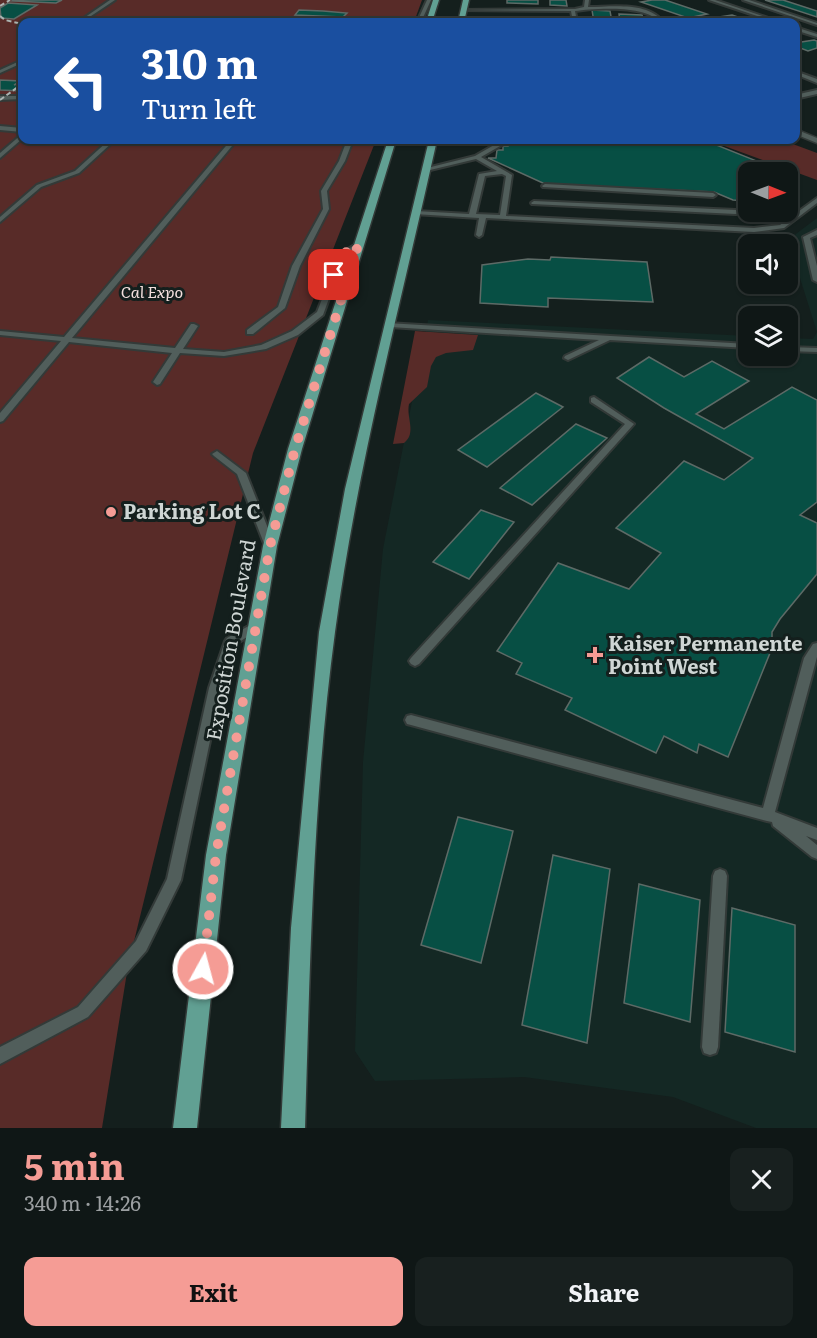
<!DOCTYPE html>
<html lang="en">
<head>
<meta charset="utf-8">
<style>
  :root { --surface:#0f1716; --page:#18201f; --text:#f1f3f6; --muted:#9b9fa1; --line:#2f3635; --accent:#f59c95 }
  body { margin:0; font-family:Literata,serif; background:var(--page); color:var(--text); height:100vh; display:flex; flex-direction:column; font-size:22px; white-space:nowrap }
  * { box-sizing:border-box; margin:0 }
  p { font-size:20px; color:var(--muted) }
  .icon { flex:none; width:33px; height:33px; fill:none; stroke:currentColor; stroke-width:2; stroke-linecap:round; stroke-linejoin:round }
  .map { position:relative; height:1128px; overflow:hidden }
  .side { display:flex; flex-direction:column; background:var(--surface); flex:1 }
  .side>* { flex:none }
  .top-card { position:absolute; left:18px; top:18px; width:782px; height:126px; border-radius:12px; box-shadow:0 2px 4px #0004,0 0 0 2px var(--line); background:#1a4fa0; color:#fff; overflow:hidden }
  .needle { width:39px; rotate:91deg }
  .buttons { position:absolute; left:738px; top:162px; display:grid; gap:12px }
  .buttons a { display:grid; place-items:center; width:60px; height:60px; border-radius:12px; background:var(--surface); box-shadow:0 2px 4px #0004,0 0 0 2px var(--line); font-size:30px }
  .pin { position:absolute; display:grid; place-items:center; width:51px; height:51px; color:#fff; margin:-26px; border-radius:12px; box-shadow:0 3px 9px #0006 }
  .me { position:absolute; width:66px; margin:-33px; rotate:7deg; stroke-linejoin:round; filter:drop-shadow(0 0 4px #0008) }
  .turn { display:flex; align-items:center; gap:21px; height:126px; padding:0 24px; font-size:27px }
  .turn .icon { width:78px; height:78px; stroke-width:2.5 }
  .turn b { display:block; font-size:42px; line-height:51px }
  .round { display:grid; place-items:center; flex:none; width:63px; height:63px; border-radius:12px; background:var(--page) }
  .summary { display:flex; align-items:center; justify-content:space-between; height:102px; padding:0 24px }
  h1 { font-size:36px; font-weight:700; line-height:45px; color:var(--accent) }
  .cta { display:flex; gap:12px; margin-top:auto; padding:12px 24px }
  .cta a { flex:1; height:69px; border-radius:12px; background:var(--accent); color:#111; font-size:24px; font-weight:700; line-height:69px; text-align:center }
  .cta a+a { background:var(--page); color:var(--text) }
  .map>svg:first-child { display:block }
</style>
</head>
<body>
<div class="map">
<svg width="817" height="1128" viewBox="0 0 817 1128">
  <rect width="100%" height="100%" fill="#141f1d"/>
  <!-- built -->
  <polygon fill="#142824" points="817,218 817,1128 756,1128 673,1097 524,1077 375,1081 355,1051 363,762 383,549 428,320 748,336 748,356 788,356 788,338 813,339 817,332 788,240"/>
  <!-- green -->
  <g fill="#582b28">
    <polygon points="0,0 422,0 414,22 22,22 22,140 376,140 253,453 128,966 102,1128 0,1128"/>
    <polygon points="708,140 782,140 817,153 817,180"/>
    <path d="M415,331L478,335L473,350L446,353L436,357L431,366L427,387L409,404C406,418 417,433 404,443L393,444Z"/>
  </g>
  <!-- building -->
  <g fill="#074f44" stroke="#5d6a66" stroke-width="1.5">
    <polygon points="14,0 62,0 56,3 12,1"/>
    <polygon points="507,0 538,0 538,4 507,3"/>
    <polygon points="550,0 566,0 567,6 550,5"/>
    <polygon points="652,0 665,0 707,14 688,18 641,2"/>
    <polygon points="765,0 783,0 817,11 817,17"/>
    <polygon points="8,3 37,5 14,19 1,18 0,8"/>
    <polygon points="299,10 323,11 347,13 343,17 295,15"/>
    <polygon points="592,10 610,11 612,22 594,22"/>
    <polygon points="619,14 642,15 644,22 620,22"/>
    <polygon points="732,15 752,22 733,22 719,17"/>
    <polygon points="814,40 817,41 817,48 808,51 795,46 795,43"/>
    <polygon points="0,80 20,81 14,85 22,82 22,91 0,90"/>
    <polygon points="508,140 704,140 784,172 748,172 748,201 733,200 714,192 545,184 488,158 496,158 497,150 503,150 503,146 508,146"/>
    <polygon points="551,257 647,262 653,302 548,298 548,307 480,303 482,265 528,259 550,260"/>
    <polygon points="649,357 684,377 712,361 749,381 696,414 724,429 792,387 817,400 817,502 800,515 817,523 817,574 780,619 772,632 772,648 728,757 699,744 697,753 664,736 656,753 565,710 572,698 516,674 522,663 497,651 558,563 629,589 661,553 616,528 684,461 724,480 753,458 664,408 617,378"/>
    <polygon points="536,393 563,407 487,467 458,450"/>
    <polygon points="576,424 607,438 532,505 500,488"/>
    <polygon points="481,510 514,522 469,579 433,562"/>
    <polygon points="458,817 513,831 481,963 421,945"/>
    <polygon points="553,855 610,869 587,1043 522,1025"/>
    <polygon points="639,884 700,900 690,1022 624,1003"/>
    <polygon points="732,908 795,925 795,1052 725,1032"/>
  </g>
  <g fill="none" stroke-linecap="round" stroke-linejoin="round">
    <defs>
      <g id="service">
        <polygon points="110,0 115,0 82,22 78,22"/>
        <polygon points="427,0 431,0 421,22 417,22"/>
        <path d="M585,0H589L588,7C611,7 648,1 663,22H659C647,5 595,8 575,11L577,22H573L571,11L462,10L575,9L584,7Z"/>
        <polygon points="709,0 715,0 780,22 775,22"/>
        <polygon points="743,0 749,0 817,23 817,25"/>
        <polygon points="795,27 817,34 817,37 795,30"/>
        <polygon points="22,60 22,63 0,73 0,70"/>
        <polygon points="795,71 817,79 817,83 795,74"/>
        <polygon points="817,90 817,94 795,99 795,95"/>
        <polygon points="0,96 22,96 22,99 0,100"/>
        <polygon points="0,126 22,128 22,132 0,130"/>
        <polygon points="22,134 22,139 0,158 0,153"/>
        <polygon points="109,140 115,140 79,173 41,187 0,222 0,217 37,185 75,171"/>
        <polygon points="231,140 237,140 72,338 175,348 191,324 194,324 198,326 183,349 224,352 261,345 292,331 317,312 339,255 356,244 360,244 360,246 344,257 323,315 298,335 266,349 224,356 180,353 160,384 157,385 153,382 172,353 69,342 3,421 0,422 0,413 61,341 0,335 0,331 64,337"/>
        <polygon points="347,140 353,140 345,161 327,191 329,209 300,266 285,308 253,334 247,334 247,330 278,307 292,266 323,209 321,191 339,161"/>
        <path d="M500,140H506L507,142L481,157L512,175L506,216L754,228L780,225L817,198V203L784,228L754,232L486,218L482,235L479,237L476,235L479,218L414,214L413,213L416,211L469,214L479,174L497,171L476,159L426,171L423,169L475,156L501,141ZM502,174L506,176L500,215L476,214L485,176Z"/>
        <polygon points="545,184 713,193 716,195 713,197 543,187 542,186"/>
        <polygon points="534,201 736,210 739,212 736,214 532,204 531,203"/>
        <polygon points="817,230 817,235 810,238 817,266 817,282 813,280 803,237"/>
        <polygon points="387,323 748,344 748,348 610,340 568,360 564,358 565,356 599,340 390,327 386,325"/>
        <polygon points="788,347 817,348 817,352 788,351"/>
        <polygon points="594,397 634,424 419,664 415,666 411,664 409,661 411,658 625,424 591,402 591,398"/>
        <polygon points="217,451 246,473 275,546 274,549 270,550 265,546 237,474 214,456 212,454"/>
        <polygon points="254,623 258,624 260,627 258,630 236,644 221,688 181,880 146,951 88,1017 0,1064 0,1047 78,1007 136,941 167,879 209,688 225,641 227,638"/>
        <polygon points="817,643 817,657 775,812 817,828 817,840 806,836 817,845 817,859 812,857 773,826 772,822 767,821 411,725 407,724 405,720 407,716 411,715 763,808 804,658 813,644"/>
        <polygon points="720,869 725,871 727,876 718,1047 716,1053 710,1055 704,1053 702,1047 713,876 715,871"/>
      </g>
      <polygon id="secondary" points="795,129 817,138 817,143 795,134"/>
      <g id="primary">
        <polygon points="433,0 439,0 432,22 426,22"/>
        <polygon points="463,0 469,0 464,22 458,22"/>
        <polygon points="388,140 396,140 302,449 277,546 226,855 197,1128 173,1128 206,855 263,546 288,449"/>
        <path d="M429,140H437C401,303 357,466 335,632C313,796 310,963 305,1128H281L291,928L319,632L345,489Z"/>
      </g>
    </defs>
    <!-- service casing -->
    <use href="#service" stroke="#333a38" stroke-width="4"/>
    <!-- secondary casing -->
    <use href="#secondary" stroke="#333a38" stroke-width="3"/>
    <!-- primary casing -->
    <use href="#primary" stroke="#333a38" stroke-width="3"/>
    <!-- service -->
    <use href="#service" fill="#515e5b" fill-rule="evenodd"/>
    <!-- secondary -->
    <use href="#secondary" fill="#515e5b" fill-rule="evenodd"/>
    <!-- primary -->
    <use href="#primary" fill="#61a093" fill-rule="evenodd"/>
    <!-- rail -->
    <g stroke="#abb3b1" stroke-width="2" stroke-dasharray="5 3" stroke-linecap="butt">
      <polyline points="0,6 10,0"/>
      <polyline points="0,16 5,20 22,24"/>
      <polyline points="0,100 22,84"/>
    </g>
  </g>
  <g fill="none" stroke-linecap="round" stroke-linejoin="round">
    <!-- route -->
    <polyline stroke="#f59c95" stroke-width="10" stroke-dasharray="0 18" points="203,969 216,855 270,546 295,449 358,245 340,256 334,275"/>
  </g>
  <!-- markers -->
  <g fill="#f59c95" stroke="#141f1d" stroke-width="2">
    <circle cx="111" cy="512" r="6"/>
    <path d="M592 646h6v6h6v6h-6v6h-6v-6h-6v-6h6z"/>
  </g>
  <g text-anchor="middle" stroke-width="6" stroke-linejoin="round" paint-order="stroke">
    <!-- far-park labels -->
    <g font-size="16" font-style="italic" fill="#f3dfdd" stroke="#141f1d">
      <text x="152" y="298">Cal Expo</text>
    </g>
    <!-- poi labels -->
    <g font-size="20" font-weight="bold" fill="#cfd6d4" stroke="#141f1d" text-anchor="start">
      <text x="123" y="519">Parking Lot C</text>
      <text x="608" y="651">Kaiser Permanente<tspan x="608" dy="23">Point West</tspan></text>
    </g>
    <!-- street labels -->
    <g font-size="20" fill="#cfd6d4" stroke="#141f1d">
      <text transform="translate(231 640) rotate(-80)" y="7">Exposition Boulevard</text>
    </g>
  </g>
</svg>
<div class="buttons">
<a><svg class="needle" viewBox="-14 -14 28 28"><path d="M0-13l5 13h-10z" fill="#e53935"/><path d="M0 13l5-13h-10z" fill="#9b9fa1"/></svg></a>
<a><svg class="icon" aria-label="sound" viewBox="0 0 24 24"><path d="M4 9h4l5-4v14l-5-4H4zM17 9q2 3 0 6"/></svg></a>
<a><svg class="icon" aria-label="layers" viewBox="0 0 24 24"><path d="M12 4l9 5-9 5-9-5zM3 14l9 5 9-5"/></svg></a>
</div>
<div class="pin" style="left:334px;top:275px;background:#d93025"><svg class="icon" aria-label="arrive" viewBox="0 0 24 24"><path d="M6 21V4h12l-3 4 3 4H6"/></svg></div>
<svg class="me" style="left:203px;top:969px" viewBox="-20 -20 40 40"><circle r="17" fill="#f59c95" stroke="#fff" stroke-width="3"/><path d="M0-11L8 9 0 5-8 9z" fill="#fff"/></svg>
<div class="top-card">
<div class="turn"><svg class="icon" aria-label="left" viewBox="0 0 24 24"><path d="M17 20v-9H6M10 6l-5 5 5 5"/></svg><div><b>310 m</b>Turn left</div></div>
</div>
</div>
<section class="side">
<div class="summary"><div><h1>5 min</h1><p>340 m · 14:26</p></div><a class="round"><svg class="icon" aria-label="close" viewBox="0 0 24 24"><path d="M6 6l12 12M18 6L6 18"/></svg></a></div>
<div class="cta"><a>Exit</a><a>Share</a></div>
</section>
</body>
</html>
